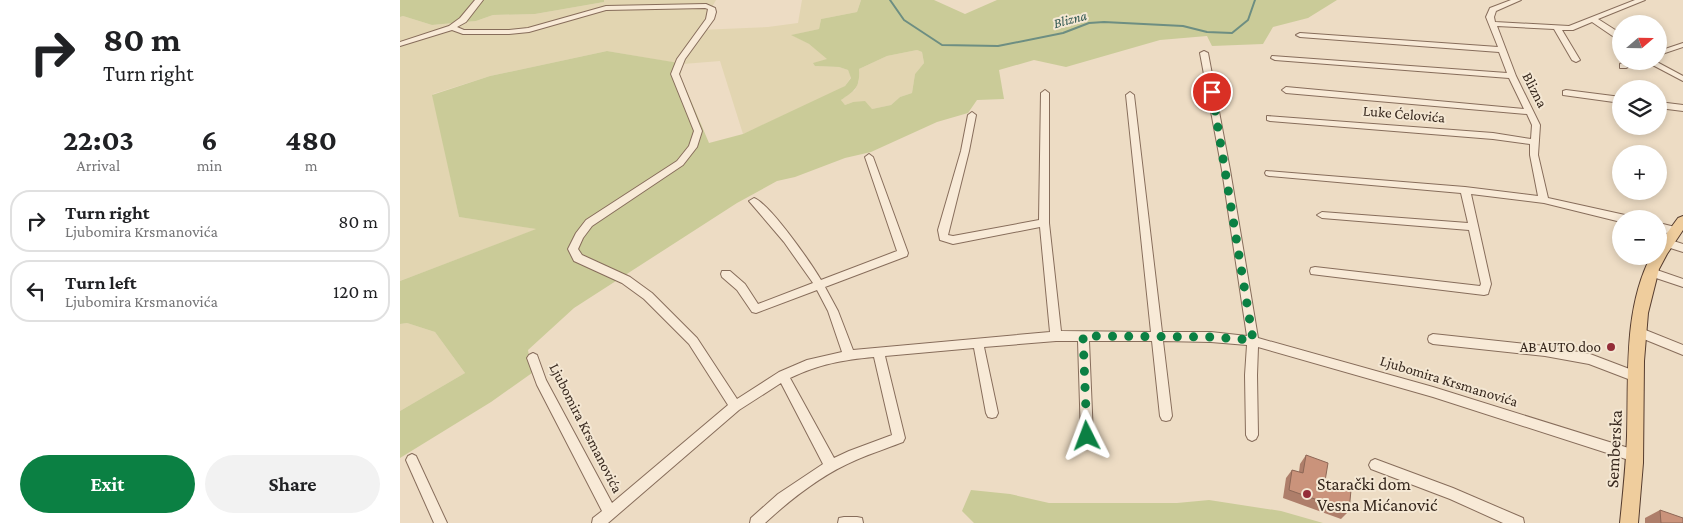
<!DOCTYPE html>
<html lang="en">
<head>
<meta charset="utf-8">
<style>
  :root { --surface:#fff; --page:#f2f2f2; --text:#202124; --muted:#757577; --line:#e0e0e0; --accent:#0b8043 }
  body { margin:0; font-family:"Crimson Pro",serif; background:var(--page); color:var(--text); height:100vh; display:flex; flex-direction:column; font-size:19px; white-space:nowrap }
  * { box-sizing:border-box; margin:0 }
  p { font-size:16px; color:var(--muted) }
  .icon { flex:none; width:28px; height:28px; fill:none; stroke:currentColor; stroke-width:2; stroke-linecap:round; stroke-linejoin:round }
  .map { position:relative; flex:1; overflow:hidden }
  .side { display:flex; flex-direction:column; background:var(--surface); width:400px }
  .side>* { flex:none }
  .top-card { background:#fff; color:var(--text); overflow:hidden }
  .needle { width:32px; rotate:70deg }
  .buttons { position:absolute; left:1212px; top:15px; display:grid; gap:10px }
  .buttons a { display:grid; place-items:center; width:55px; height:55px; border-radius:50%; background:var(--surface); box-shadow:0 2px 8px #0003; font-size:25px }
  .pin { position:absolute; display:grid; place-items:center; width:42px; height:42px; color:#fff; margin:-21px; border:2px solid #fff; border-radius:50%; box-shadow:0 1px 5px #0007 }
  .me { position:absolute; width:55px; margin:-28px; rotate:357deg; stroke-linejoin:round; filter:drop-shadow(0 0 4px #0008) }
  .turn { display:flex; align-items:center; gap:18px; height:105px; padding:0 20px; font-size:22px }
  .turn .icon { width:65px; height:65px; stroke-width:2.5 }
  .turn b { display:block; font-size:35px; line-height:42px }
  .eta { display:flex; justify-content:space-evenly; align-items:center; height:85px; text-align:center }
  .eta b { font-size:30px; font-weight:700; line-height:35px }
  .button { display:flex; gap:10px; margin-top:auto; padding:10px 20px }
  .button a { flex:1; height:58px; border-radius:30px; background:var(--accent); color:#fff; font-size:20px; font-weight:700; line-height:58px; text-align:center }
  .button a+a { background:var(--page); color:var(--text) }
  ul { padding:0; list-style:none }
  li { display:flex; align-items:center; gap:15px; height:62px; margin:0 10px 8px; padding:0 10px; border:2px solid var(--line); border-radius:20px }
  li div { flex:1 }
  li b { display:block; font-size:19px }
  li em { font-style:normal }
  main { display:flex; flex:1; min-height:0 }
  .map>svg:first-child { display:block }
</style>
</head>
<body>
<main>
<section class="side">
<div class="top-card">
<div class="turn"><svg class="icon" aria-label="right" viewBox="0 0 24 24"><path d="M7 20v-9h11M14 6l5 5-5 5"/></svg><div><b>80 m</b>Turn right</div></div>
</div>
<div class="eta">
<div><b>22:03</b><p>Arrival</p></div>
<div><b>6</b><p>min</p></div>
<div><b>480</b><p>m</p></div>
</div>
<ul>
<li><svg class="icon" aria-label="right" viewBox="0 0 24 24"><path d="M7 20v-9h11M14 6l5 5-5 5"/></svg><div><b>Turn right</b><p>Ljubomira Krsmanovića</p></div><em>80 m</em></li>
<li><svg class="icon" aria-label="left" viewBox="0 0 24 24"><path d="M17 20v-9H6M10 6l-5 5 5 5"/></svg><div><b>Turn left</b><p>Ljubomira Krsmanovića</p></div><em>120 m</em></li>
</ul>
<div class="button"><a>Exit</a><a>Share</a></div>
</section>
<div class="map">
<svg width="1283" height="523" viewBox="0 0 1283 523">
  <rect width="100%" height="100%" fill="#eddcc4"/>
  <!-- farmland -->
  <g fill="#e2d5b1">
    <polygon points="204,0 316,0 299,30 368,27 398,23 402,0 461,0 457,12 421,19 419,29 392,35 409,44 428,59 415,66 439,67 448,70 451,77 445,86 431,94 343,134 320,61 283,64 207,51 90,76 33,94 59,217 137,229 0,281 0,17 3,16 32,25 76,21 93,15 135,14 204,2"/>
    <polygon points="517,50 522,52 524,63 515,74 512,93 500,97 491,105 472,109 453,102 445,105 441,100 455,90 459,81 459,69 487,56"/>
    <polygon points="7,323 35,332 65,373 0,411 0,324"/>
  </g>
  <!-- green -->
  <g fill="#cacb98" fill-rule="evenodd">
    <polygon points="0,0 204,0 204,2 135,14 93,15 76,21 32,25 3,16 0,17"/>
    <path d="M461,0H534L565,14L597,0H937L908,18L873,27L863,44L812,46L807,36L760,40L666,67L634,60L599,70L604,99L577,100L568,113L537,122L471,152L445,158L395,177L377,181L337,203L174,308L128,350L132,373L91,402L0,458V411L65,373L35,332L7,323L0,324V281L136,229L59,217L32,95L90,76L207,51L273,62L283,64L280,75L309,143L343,134L445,86L451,78L448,70L439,67L415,66L413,63L427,59L409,44L391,35L419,29L421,19L457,12ZM517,50L522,52L524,63L515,74L512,93L500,97L491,105L472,109L465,101L453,102L445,105L441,100C456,90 460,87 459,69L487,56Z"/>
    <polygon points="571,490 610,494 649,503 777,503 809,500 881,511 923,523 574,523 562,511"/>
  </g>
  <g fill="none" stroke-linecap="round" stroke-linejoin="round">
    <!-- stream -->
    <polyline stroke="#6d8e82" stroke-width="2" points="490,0 504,20 542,45 598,46 663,33 689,23 704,22 783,26 807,32 832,33 848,20 855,0"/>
    <defs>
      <g id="minor">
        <path d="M75,0H83L66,22L57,27L64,30H109L128,28L206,6L306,4L315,8L316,12L314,19L285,59L279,74L302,131L297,147L283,165L192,226L183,238L178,249L182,255L230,277L252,293L297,338L337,399L379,372L407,360L442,352L428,311L417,290L356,313L352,312L337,290L322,277L321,274L322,271H330L345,284L358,304L413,283L384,242L349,201L354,198C370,204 411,263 421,280L497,251L465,157L469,154L473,157L508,253L507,256L425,287L438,311L453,350L650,332L640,227L553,244L540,240L538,230L561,151L568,115L572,112L576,115L569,151L548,235L553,236L639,220L641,93L645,90L649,93V223L661,331L751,332L726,95L730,92L734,95L762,332H811L847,336L822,170L800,53L804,51L808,53L830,170L858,338L1033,387L1235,450L1239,452L1241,456L1239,460L1235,462L1033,397L858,347L857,375L858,435L856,439L852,441L848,439L846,435L845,375L847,345L811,342L763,341L772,416L770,420L766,421L762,420L760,416L752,341H689L693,436L691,440L687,442L683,440L681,436L678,341H656L584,347L598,413L596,417L592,418L588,417L586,413L574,348L485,356L505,438L503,442C488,448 472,453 456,460C423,474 392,498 365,523H350L351,518L378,494L423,464L381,383L339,410L208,523H192L193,518L202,511L137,385L127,358L129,355L133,353L137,355L146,380L212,503L328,405L289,344L244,299L222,283L174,261L168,249L176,233L186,220L277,161L289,146L294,131L271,74L277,59L306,19L308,9L305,8L206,10L129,32L109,34H63L52,30L0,46V42L49,26L60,18ZM474,357L492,435L449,451L434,458L390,378C420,364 442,360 474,357Z"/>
        <polygon points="1111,0 1121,0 1096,11 1094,17 1095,22 1169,26 1235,0 1245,0 1198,19 1220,33 1220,37 1214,37 1192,22 1173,30 1162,30 1180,60 1176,62 1172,60 1154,29 1097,26 1116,76 1140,125 1138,155 1148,198 1225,215 1230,219 1221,219 1221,222 1144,203 1071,194 1091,284 1088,294 1084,295 911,274 910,271 911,268 915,267 1080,286 1081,284 1069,230 922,218 917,215 922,212 1068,223 1061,193 869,176 866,175 865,173 866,171 1065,187 1138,196 1130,155 1130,144 1093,139 870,121 867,120 867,116 1093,133 1131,139 1132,125 1127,114 886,93 882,90 886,87 1124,109 1109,78 875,60 871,58 872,56 1107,73 1099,52 900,37 896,35 900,33 1098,47 1086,17 1090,8"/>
        <polygon points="1283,43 1283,47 1259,55 1259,51"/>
        <polygon points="1228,61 1239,61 1226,68 1220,68 1220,64"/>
        <polygon points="1245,61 1255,61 1283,76 1283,81"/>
        <polygon points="1166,90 1221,97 1221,103 1163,95 1163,91"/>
        <polygon points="1259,102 1283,105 1283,111 1259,108"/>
        <polygon points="1259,223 1279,228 1281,231 1276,235 1259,231"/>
        <polygon points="1267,239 1283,244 1283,252 1264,246 1262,243 1264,240"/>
        <polygon points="1251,268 1283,279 1283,287 1247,275 1246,272 1247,269"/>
        <polygon points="1238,327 1283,345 1283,355 1234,335 1233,332 1234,329"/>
        <polygon points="1033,334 1145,346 1190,354 1240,373 1242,377 1240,381 1236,382 1189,364 1145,356 1033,344 1029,342 1028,339 1029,336"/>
        <polygon points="12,454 16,456 47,523 34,523 6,460 8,456"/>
        <polygon points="975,459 1053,488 1123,518 1124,523 1103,523 1050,499 971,469 969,465 971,461"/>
        <polygon points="444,517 457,517 462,518 463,523 438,523 439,518"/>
      </g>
      <path id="major" d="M1283,216V230L1267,254L1259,269L1248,313L1244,361L1243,463L1238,523H1220C1223,494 1226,465 1227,436C1229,376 1223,310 1251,256H1259V244L1278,218Z"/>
    </defs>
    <!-- minor casing -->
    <use href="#minor" stroke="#876d5b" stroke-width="2"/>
    <!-- major casing -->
    <use href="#major" stroke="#553c2f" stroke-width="2"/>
    <!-- minor -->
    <use href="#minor" fill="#f8ead7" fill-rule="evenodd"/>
    <!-- major -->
    <use href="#major" fill="#efcd9d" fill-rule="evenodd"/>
  </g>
  <!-- wall -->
  <g fill="#ae7e6a">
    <polygon points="906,455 949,511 941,519 883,498 886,478 892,470 899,472 900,464"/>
    <polygon points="1260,510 1283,523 1245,523 1245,518"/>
  </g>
  <!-- building -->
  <g fill="#ca937b" stroke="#8d6756">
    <polygon points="906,455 928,463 925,481 951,490 949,511 889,490 892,470 903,473"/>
    <polygon points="1260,510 1283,518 1283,523 1261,523"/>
  </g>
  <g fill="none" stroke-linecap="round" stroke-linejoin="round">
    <!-- route -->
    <polyline stroke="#0b8043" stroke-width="9" stroke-dasharray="0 16.2" points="687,436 683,336 811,337 853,340 812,92"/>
  </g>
  <!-- markers -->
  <g fill="#942d38" stroke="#f4e7d3" stroke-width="2">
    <circle cx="1211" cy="347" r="5"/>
    <circle cx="907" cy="494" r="5"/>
  </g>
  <g text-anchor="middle" stroke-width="4" stroke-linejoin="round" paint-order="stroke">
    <!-- far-water labels -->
    <g font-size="14" font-style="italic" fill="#2e5650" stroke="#f4e7d3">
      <text transform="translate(670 19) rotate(-15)" y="5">Blizna</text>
    </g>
    <!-- street labels -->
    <g font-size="15" fill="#37281e" stroke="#f4e7d3">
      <text transform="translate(1135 90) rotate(63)" y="5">Blizna</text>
      <text transform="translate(1004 114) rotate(5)" y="5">Luke Ćelovića</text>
      <text transform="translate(1049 381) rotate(17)" y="5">Ljubomira Krsmanovića</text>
      <text transform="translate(186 428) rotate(63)" y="5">Ljubomira Krsmanovića</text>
    </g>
    <!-- poi labels -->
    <g font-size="15" fill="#37281e" stroke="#f4e7d3" text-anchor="end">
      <text x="1201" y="352">AB AUTO doo</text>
    </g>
    <!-- near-street labels -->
    <g font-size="18" fill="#37281e" stroke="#f4e7d3">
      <text transform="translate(1214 449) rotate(-87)" y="6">Semberska</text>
    </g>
    <!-- near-poi labels -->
    <g font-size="18" fill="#37281e" stroke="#f4e7d3" text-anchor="start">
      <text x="917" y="490">Starački dom<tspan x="917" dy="21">Vesna Mićanović</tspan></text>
    </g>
  </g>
</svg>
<div class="buttons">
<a><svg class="needle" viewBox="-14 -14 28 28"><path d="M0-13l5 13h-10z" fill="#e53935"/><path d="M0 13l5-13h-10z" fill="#757577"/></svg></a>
<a><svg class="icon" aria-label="layers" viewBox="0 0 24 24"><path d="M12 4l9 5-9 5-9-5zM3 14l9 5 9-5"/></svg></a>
<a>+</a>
<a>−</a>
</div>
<div class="pin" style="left:812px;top:92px;background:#d93025"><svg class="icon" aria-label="arrive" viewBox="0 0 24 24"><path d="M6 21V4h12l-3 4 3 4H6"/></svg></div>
<svg class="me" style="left:687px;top:436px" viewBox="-20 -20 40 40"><path d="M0-17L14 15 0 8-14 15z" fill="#0b8043" stroke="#fff" stroke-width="4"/></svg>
</div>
</main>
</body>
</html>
